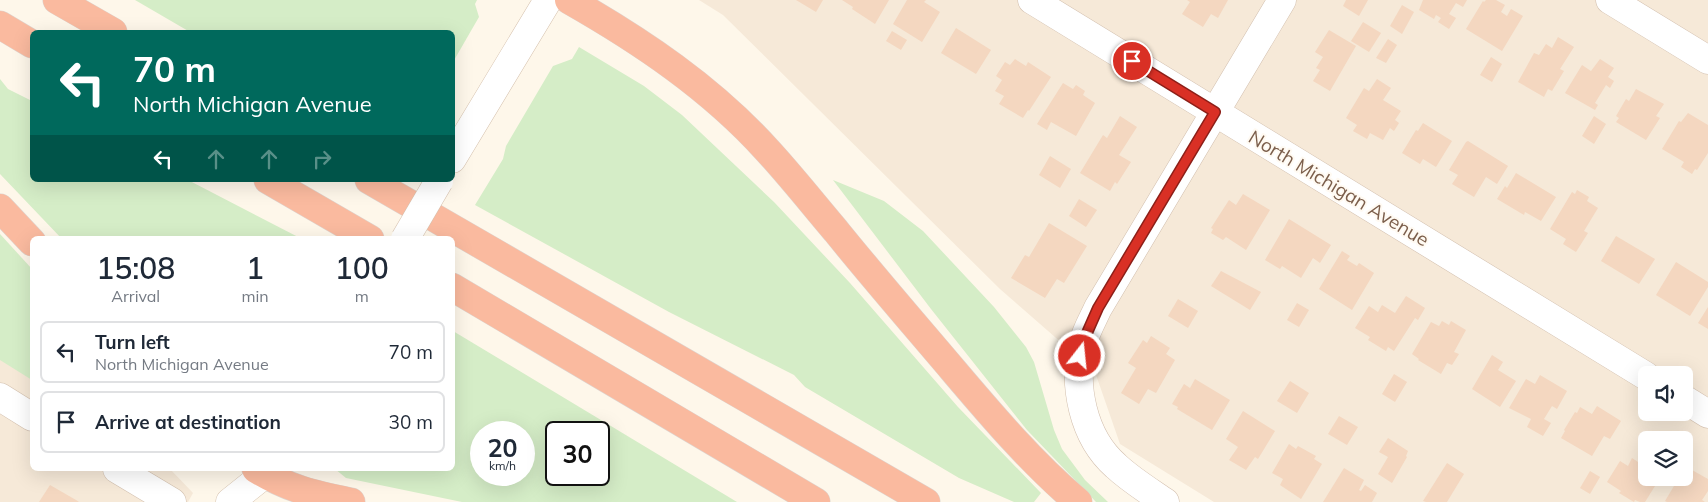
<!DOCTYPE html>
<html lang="en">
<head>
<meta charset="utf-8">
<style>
  :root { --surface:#fff; --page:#f6f6f7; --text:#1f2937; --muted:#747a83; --line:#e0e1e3 }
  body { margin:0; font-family:Mulish,sans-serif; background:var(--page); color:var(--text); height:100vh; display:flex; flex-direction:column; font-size:19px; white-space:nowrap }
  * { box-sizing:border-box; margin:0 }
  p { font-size:16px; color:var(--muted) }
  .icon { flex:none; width:28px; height:28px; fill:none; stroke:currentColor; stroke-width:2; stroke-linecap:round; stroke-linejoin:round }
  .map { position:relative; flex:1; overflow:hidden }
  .drawer { position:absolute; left:30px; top:236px; width:425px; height:235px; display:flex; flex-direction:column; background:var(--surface); border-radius:8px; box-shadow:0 5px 20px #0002 }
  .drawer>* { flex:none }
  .guide { position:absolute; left:30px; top:30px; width:425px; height:152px; border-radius:8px; box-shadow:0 5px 20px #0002; background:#00695c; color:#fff; overflow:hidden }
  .fabs { position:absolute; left:1638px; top:366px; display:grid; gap:10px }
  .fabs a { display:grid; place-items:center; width:55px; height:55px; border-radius:8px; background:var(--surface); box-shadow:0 5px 20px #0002; font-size:25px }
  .speed { position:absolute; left:470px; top:421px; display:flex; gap:10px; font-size:25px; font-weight:700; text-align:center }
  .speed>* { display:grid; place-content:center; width:65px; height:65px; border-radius:50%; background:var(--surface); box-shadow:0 5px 20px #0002; line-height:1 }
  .speed small { font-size:12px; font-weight:400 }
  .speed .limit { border:2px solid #111; border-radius:8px; background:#fff; color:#111 }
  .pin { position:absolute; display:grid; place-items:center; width:42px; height:42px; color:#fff; margin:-21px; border:2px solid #fff; border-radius:50%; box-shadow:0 1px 5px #0007 }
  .me { position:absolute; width:55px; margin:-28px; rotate:16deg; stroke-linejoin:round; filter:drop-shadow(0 0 4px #0008) }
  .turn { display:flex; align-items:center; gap:18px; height:105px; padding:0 20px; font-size:22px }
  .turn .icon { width:65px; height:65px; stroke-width:2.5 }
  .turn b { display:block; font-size:35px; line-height:42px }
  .lanes { display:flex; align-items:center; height:48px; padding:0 20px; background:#0003; justify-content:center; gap:25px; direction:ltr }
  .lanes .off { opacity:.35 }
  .eta { display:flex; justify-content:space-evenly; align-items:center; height:85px; text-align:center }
  .eta b { font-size:30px; font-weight:600; line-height:35px }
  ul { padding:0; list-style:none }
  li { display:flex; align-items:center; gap:15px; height:62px; margin:0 10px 8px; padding:0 10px; border:2px solid var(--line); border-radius:8px }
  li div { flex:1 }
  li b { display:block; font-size:19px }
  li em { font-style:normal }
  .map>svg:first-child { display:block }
</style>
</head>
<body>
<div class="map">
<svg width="1708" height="502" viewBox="0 0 1708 502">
  <rect width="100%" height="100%" fill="#fef7ea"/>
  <!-- residential -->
  <g fill="#f6e9d8" fill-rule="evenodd">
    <path d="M699,0H1708V502H1214L1120,444L1095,372L1000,289L723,15ZM1646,375H1684V412H1646ZM1646,440H1684V478H1646Z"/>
    <polygon points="0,297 32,330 32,469 170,469 193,493 188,502 0,502"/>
  </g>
  <!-- green -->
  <g fill="#d5edc7" fill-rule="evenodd">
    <polygon points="135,0 477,0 475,4 479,17 453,62 452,32 190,32"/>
    <polygon points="579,47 644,86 682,115 774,202 850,283 958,407 1041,493 1034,502 1014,502 959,478 805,387 794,375 669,312 475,205 503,159 506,146 553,66 572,59"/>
    <polygon points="0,79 8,89 32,101 32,180 188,180 302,239 62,239 0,174"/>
    <polygon points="833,180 884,201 923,231 994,307 1026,347 1034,362 1054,430 1062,449 1085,480 1108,502 1096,502 1027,430 931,309"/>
    <polygon points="0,234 32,269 32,380 0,360"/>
    <path d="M453,331L737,502H462L346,478L335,469H452ZM481,432H524V475H481ZM599,432V475H556V432Z"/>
  </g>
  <!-- building -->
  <g fill="#f4d7c0">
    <polygon points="796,0 823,0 816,12"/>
    <polygon points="842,0 889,0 875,24 852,9 853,7"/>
    <polygon points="907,0 926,0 924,2 940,12 922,42 893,24"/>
    <polygon points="1187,0 1228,0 1218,18 1211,14 1203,27 1182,14 1190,2"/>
    <polygon points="1346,0 1368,0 1359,16 1343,6"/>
    <polygon points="1423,0 1467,0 1463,7 1456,3 1449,14 1456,18 1449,29 1438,22 1441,18 1436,15 1434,19 1419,10"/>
    <polygon points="1486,0 1496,0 1505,5 1501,12 1507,16 1511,9 1523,16 1502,51 1466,29 1483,1 1484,2"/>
    <polygon points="1402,5 1414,12 1402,34 1390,26"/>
    <polygon points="1363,22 1381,33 1369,52 1351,41"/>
    <polygon points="956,28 991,50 976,74 941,53"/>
    <polygon points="1329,30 1356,46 1330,91 1313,81 1320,70 1316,68 1323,57 1315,52"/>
    <polygon points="892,31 907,40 901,50 886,41"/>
    <polygon points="1558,37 1574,47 1560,69 1564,71 1552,91 1548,89 1544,97 1518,82 1534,53 1539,55 1546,44 1552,48"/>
    <polygon points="1388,39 1397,45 1386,63 1376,58"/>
    <polygon points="1491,57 1502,64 1492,82 1480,75"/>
    <polygon points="1015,59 1026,66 1028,62 1051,77 1029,111 1028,110 1023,118 999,104 1004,96 995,91 1002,80 996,76 1005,62 1010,65"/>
    <polygon points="1600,59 1614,68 1608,77 1614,81 1610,88 1606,85 1595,103 1598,105 1595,110 1565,93 1582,65 1591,71"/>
    <polygon points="1377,79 1391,88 1383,100 1401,111 1395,120 1399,123 1394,131 1390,128 1383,140 1370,133 1367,139 1353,131 1357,125 1346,118 1364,88 1369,91"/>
    <polygon points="1063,83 1073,89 1076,85 1085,91 1083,95 1095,103 1076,136 1051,122 1047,130 1037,124"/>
    <polygon points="1636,89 1664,104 1656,116 1660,118 1646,140 1616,122 1619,118 1616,116 1626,99 1629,101"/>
    <polygon points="1688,113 1708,125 1708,153 1697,170 1695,169 1692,174 1681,167 1684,162 1662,149 1679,121 1681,122"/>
    <polygon points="1120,116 1137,127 1119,155 1131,162 1117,184 1115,182 1110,191 1080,173 1103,135 1107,138"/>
    <polygon points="1594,116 1606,124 1594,144 1582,136"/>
    <polygon points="1423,123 1452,141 1436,167 1423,159 1420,164 1402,153 1416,130 1418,131"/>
    <polygon points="1468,141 1508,166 1497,184 1486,177 1474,197 1452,184 1458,175 1449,170 1466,142"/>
    <polygon points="1050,156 1071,169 1060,188 1039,175"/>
    <polygon points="1516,173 1556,197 1541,221 1525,212 1524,215 1497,199 1505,186 1507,188"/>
    <polygon points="1577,190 1589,197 1587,201 1598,208 1584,231 1588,233 1576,252 1563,244 1566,239 1550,229 1572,192 1575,194"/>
    <polygon points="1243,194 1270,210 1246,250 1226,237 1223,240 1211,233 1213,229 1211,228 1229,200 1236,205"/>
    <polygon points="1079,199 1097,210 1086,227 1069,216"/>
    <polygon points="1289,219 1331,245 1320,263 1313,258 1301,278 1282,266 1280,269 1265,260"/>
    <polygon points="1049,223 1087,246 1064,283 1057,279 1045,298 1011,278 1025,255 1029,257"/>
    <polygon points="1616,236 1655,259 1639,284 1601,261"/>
    <polygon points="1342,251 1350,256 1347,260 1357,266 1359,263 1374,273 1352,310 1319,289"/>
    <polygon points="1676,262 1708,282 1708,287 1690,316 1656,295"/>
    <polygon points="1221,271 1261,292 1250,310 1211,286"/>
    <polygon points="1406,296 1425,308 1418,320 1415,318 1394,351 1388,347 1386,351 1368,340 1370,337 1355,328 1369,306 1378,312 1382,305 1395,313"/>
    <polygon points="1178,299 1198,311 1188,328 1168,316"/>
    <polygon points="1297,303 1309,310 1299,327 1287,320"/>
    <polygon points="1708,307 1708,329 1698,323"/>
    <polygon points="1442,321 1449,325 1451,321 1466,330 1454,352 1459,354 1452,365 1447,363 1441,374 1418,360 1419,359 1412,354 1431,322 1439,326"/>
    <polygon points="1151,336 1170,348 1166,354 1175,360 1156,393 1148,389 1139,404 1121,393 1136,368 1128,363 1143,340 1147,343"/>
    <polygon points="1492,355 1503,362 1498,370 1516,381 1500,407 1472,389"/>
    <polygon points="1394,374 1407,382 1395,402 1382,394"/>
    <polygon points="1540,375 1567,391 1557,409 1552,406 1544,419 1551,423 1543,436 1527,427 1531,419 1509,408 1526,379 1535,384"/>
    <polygon points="1195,379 1230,400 1212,430 1177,409 1178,407 1172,404 1184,384 1190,388"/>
    <polygon points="1290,381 1309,393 1297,413 1277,401"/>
    <polygon points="1597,406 1621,421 1610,439 1604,436 1592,456 1561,438 1565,431 1564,430 1575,412 1577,413 1580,407 1592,414"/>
    <polygon points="1243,411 1275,431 1258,459 1255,457 1246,470 1229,460 1238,447 1226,439"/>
    <polygon points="1339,416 1358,427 1347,445 1328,434"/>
    <polygon points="1388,438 1408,451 1406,456 1407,457 1392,483 1378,474 1388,457 1379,452"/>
    <polygon points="1289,444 1296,449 1298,446 1316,456 1314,459 1322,464 1301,499 1280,485 1283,479 1272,473"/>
    <polygon points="1643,453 1646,455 1646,478 1660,478 1645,502 1640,502 1635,500 1634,502 1619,493 1621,491 1607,482 1620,461 1628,466 1632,458 1638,462"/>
    <polygon points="1447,463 1464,474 1447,502 1426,502 1423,501"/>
    <polygon points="1344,468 1364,480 1359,490 1361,491 1365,485 1377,493 1372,502 1323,502"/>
    <polygon points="1692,470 1708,479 1708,491 1702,500 1705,502 1667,502 1665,501 1674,486 1668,482 1671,478 1684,478 1684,473 1688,476"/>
    <polygon points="1590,471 1600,477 1590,494 1580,488"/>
    <polygon points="50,485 76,500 79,502 39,502"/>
  </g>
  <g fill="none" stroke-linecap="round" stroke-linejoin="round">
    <defs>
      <g id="street">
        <polyline points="1032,0 1646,376"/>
        <polyline points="1610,0 1708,60"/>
        <polyline points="0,397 32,417"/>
        <polyline points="1684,399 1708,414"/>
        <polyline points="117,469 172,502"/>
        <path d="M1165,502C1149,491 1131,480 1116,466C1083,437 1072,385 1083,343C1086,331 1093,319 1098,308L1282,0"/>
      </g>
      <g id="secondary">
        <polyline points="452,159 548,0"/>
        <polyline points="230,502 265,474 269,469"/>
      </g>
      <g id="highway">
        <polyline points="57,0 113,32"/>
        <path d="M569,0C641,41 711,88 767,150C791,176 813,204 836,231C874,278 914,324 953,370C992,416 1032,463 1078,502"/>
        <polyline points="0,25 32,44"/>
        <polyline points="268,180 370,239"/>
        <polyline points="369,180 926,502"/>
        <polyline points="0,208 32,242"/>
        <polyline points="452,287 816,502"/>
        <path d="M256,469C289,489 313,494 351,502"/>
      </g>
    </defs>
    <!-- street casing -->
    <use href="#street" stroke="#d2bfae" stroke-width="29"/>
    <!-- secondary casing -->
    <use href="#secondary" stroke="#d5c0ac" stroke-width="29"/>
    <!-- highway casing -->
    <use href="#highway" stroke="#ddd5d0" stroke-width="29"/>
    <!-- street -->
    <use href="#street" stroke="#fff" stroke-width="28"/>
    <!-- secondary -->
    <use href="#secondary" stroke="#fff" stroke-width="28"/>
    <!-- highway -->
    <use href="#highway" stroke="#faba9f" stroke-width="28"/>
    <defs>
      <polyline id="secondary-bridge" points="405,239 439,181"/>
    </defs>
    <!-- secondary-bridge casing -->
    <use href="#secondary-bridge" stroke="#d5c0ac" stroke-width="29" stroke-linecap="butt"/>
    <!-- secondary-bridge -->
    <use href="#secondary-bridge" stroke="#fff" stroke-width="28"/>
  </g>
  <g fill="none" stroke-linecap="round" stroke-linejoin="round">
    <defs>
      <polyline id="route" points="1080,356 1083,342 1098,308 1215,112 1132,61"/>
    </defs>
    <!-- route casing -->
    <use href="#route" stroke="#8d1f18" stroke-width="12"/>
    <!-- route -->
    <use href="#route" stroke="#d93025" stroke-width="9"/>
  </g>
  <g text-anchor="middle" stroke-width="4" stroke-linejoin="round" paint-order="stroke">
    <!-- street labels -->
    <g font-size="19" fill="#7b5e4b" stroke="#fffaf2">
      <text transform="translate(1339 188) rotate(31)" y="7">North Michigan Avenue</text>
    </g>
  </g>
</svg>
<div class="fabs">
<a><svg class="icon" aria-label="sound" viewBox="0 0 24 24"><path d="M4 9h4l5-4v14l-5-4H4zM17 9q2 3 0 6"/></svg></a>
<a><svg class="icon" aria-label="layers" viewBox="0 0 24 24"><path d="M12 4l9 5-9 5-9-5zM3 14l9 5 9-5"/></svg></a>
</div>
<div class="speed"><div>20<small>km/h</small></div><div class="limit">30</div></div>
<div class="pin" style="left:1132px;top:61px;background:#d93025"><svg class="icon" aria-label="arrive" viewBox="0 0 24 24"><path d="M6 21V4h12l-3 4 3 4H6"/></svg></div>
<svg class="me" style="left:1080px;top:356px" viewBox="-20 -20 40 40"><circle r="17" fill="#d93025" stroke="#fff" stroke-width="3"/><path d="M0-11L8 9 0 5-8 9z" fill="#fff"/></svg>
<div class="guide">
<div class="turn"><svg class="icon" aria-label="left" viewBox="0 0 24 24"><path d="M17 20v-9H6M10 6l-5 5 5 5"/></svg><div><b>70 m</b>North Michigan Avenue</div></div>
<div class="lanes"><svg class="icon" aria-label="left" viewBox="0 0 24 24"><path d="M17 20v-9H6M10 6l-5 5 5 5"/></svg><svg class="icon off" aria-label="ahead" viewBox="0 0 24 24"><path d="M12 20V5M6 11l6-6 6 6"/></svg><svg class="icon off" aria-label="ahead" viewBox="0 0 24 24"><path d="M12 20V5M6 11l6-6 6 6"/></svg><svg class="icon off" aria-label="right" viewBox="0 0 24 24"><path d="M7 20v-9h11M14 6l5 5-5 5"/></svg></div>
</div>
<section class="drawer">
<div class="eta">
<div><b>15:08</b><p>Arrival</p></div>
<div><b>1</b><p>min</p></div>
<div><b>100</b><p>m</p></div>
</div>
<ul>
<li><svg class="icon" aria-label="left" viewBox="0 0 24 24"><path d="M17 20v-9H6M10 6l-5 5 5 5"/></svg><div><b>Turn left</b><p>North Michigan Avenue</p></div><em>70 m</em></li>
<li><svg class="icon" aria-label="arrive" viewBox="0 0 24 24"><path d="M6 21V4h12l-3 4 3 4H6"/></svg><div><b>Arrive at destination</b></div><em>30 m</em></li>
</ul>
</section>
</div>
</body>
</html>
